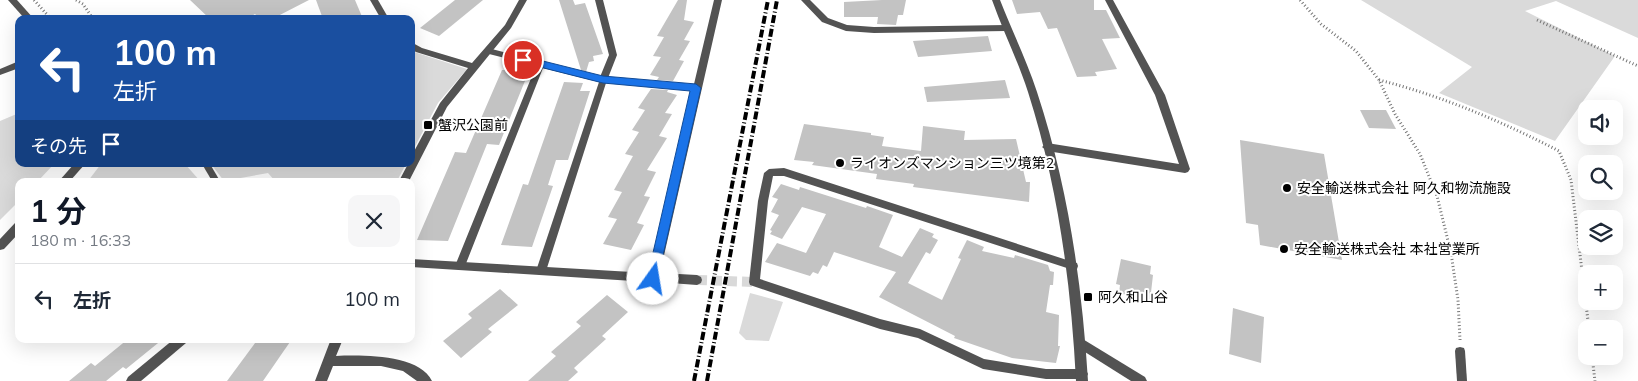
<!DOCTYPE html>
<html lang="ja">
<head>
<meta charset="utf-8">
<style>
  :root { --surface:#fff; --page:#f6f6f7; --text:#1f2937; --muted:#747a83; --line:#e0e1e3; --accent:#111827 }
  body { margin:0; font-family:Mulish,"Noto Sans JP",sans-serif; background:var(--page); color:var(--text); height:100vh; display:flex; flex-direction:column; font-size:19px; white-space:nowrap }
  * { box-sizing:border-box; margin:0 }
  p { font-size:16px; color:var(--muted) }
  .icon { flex:none; width:28px; height:28px; fill:none; stroke:currentColor; stroke-width:2; stroke-linecap:round; stroke-linejoin:round }
  .map { position:relative; flex:1; overflow:hidden }
  .sheet { position:absolute; left:15px; top:178px; width:400px; height:165px; display:flex; flex-direction:column; background:var(--surface); border-radius:10px; box-shadow:0 5px 20px #0002 }
  .sheet>* { flex:none }
  .guide { position:absolute; left:15px; top:15px; width:400px; height:152px; border-radius:10px; box-shadow:0 5px 20px #0002; background:#1a4fa0; color:#fff; overflow:hidden }
  .controls { position:absolute; left:1578px; top:100px; display:grid; gap:10px }
  .controls a { display:grid; place-items:center; width:45px; height:45px; border-radius:10px; background:var(--surface); box-shadow:0 5px 20px #0002; font-size:25px }
  .pin { position:absolute; display:grid; place-items:center; width:42px; height:42px; color:#fff; margin:-21px; border:2px solid #fff; border-radius:50%; box-shadow:0 1px 5px #0007 }
  .me { position:absolute; width:55px; margin:-28px; rotate:13deg; stroke-linejoin:round; filter:drop-shadow(0 0 4px #0008) }
  .turn { display:flex; align-items:center; gap:18px; height:105px; padding:0 15px; font-size:22px }
  .turn .icon { width:65px; height:65px; stroke-width:2.5 }
  .turn b { display:block; font-size:35px; line-height:42px }
  .then { display:flex; align-items:center; height:48px; padding:0 15px; background:#0003; gap:10px; font-size:19px }
  .round { display:grid; place-items:center; flex:none; width:52px; height:52px; border-radius:10px; background:var(--page) }
  .summary { display:flex; align-items:center; justify-content:space-between; height:85px; padding:0 15px }
  h1 { font-size:30px; font-weight:700; line-height:38px; color:var(--accent) }
  ul { padding:0; list-style:none }
  li { display:flex; align-items:center; gap:15px; height:70px; padding:0 15px; border-top:1px solid var(--line) }
  li div { flex:1 }
  li b { display:block; font-size:19px }
  li em { font-style:normal }
  .map>svg:first-child { display:block }
</style>
</head>
<body>
<div class="map">
<svg width="1638" height="381" viewBox="0 0 1638 381">
  <rect width="100%" height="100%" fill="#fff"/>
  <!-- green -->
  <g fill="#dadada">
    <polygon points="1361,0 1638,0 1638,38 1556,1 1525,11 1615,56 1555,141 1439,93 1472,67"/>
    <polygon points="411,51 467,69 438,103 411,154"/>
    <polygon points="19,113 19,164 54,164 38,181 19,181 19,201 0,220 0,121"/>
    <polygon points="101,164 185,164 200,181 88,181"/>
    <polygon points="211,164 406,164 397,181 275,181 268,173 224,181"/>
    <polygon points="750,293 783,302 769,341 746,340 739,333"/>
  </g>
  <!-- building -->
  <g fill="#c3c3c3">
    <polygon points="190,0 309,0 272,19 260,19 255,14 246,19 210,19"/>
    <polygon points="316,0 355,0 363,19 323,19"/>
    <polygon points="455,0 483,0 439,36 420,28"/>
    <polygon points="559,0 573,0 575,5 585,3 603,54 593,56 594,61 589,62 586,72 581,70"/>
    <polygon points="678,0 687,0 684,20 694,22 684,40 690,41 679,60 684,61 673,81 657,80 659,77 650,75 661,57 653,56 664,37 657,36"/>
    <polygon points="882,0 906,0 903,15 898,15 896,25 877,24 878,17 844,17 844,2"/>
    <polygon points="1012,0 1094,0 1094,10 1106,10 1120,38 1102,39 1117,69 1095,72 1097,76 1077,77 1057,28 1048,29 1040,12 1017,14"/>
    <polygon points="988,36 992,51 918,57 913,41"/>
    <polygon points="502,70 529,71 499,145 487,144 448,241 417,240 455,152 466,153"/>
    <polygon points="1005,80 1010,98 927,102 924,87"/>
    <polygon points="564,82 583,83 580,91 590,91 568,160 556,160 548,185 553,186 532,247 501,245 523,184 528,185"/>
    <polygon points="651,89 668,90 667,92 677,95 665,113 672,114 659,136 667,138 647,170 656,172 644,196 650,197 637,223 644,225 631,250 603,244 617,219 608,217 622,192 614,190 633,156 625,154 639,132 632,130 645,110 638,108"/>
    <polygon points="1360,110 1386,110 1396,129 1369,128"/>
    <polygon points="804,124 871,133 871,135 884,137 882,146 921,151 923,126 965,131 964,140 1016,139 1026,182 1030,182 1029,202 913,187 914,184 876,179 877,174 812,165 814,162 794,160"/>
    <polygon points="1240,140 1324,154 1342,260 1260,245 1258,225 1246,223"/>
    <polygon points="781,184 799,190 800,187 866,208 867,206 893,215 879,247 902,257 920,228 934,234 932,237 938,240 930,254 926,252 908,283 942,300 961,259 958,258 967,240 984,247 982,251 1014,258 1015,255 1048,265 1050,271 1054,272 1053,285 1050,285 1046,312 1059,315 1058,346 1060,346 1056,363 1012,358 954,338 955,336 879,297 896,272 834,252 827,267 823,265 818,274 813,272 810,276 765,262 777,243 806,253 826,214 802,207 782,239 770,234 772,231 770,230 779,215 771,212 778,199 772,197"/>
    <polygon points="1121,259 1151,266 1150,274 1153,275 1150,301 1119,293 1120,285 1116,284"/>
    <polygon points="500,289 518,305 488,329 492,332 461,358 443,341 472,318 468,314"/>
    <polygon points="607,295 628,312 602,336 606,339 574,368 578,372 568,381 528,381 556,356 551,352 581,326 576,322"/>
    <polygon points="1233,308 1264,317 1261,363 1229,354"/>
    <polygon points="128,339 163,339 126,369 123,367 106,381 69,381 91,363 95,366"/>
    <polygon points="258,339 292,339 263,381 227,381"/>
  </g>
  <g fill="none" stroke-linecap="round" stroke-linejoin="round">
    <!-- minor-tunnel -->
    <polyline stroke="#d9d9d9" stroke-width="10" stroke-dasharray="10 5" stroke-linecap="butt" points="697,280 754,282"/>
    <!-- path -->
    <g stroke="#757575" stroke-width="3" stroke-dasharray="1 2.5" stroke-linecap="butt">
      <polyline points="34,0 51,19"/>
      <polyline points="76,0 83,4 93,19"/>
      <polyline points="1300,0 1321,24 1356,51 1379,80 1395,114 1420,154 1437,196 1451,253 1458,300 1460,340"/>
      <polyline points="1537,20 1638,66"/>
      <path d="M1379,80C1442,96 1501,121 1559,151L1571,180L1589,329"/>
      <polyline points="1592,356 1595,381"/>
    </g>
    <!-- service -->
    <g fill="#535353" fill-rule="evenodd">
      <polygon points="595,0 603,0 617,55 608,78 696,85 700,88 696,91 606,83 546,271 544,274 541,275 538,274 536,271 599,82 543,68 465,266 463,269 460,270 457,269 455,266 536,66 485,53 484,51 488,48 600,77 609,55"/>
      <polygon points="202,164 210,164 220,181 212,181"/>
      <polygon points="1460,347 1464,348 1465,351 1467,381 1457,381 1455,351 1456,348"/>
    </g>
    <!-- minor -->
    <g fill="#535353" fill-rule="evenodd">
      <polygon points="370,0 378,0 389,19 381,19"/>
      <polygon points="519,0 527,0 511,28 447,107 409,181 399,181 408,164 411,164 411,157 440,103 468,68 416,52 411,49 411,42 422,48 472,63 505,25"/>
      <polygon points="714,0 722,0 660,273 697,275 701,277 702,280 701,283 697,285 657,282 653,283 649,282 411,267 411,259 649,273"/>
      <polygon points="801,0 810,0 828,18 847,25 874,27 1006,25 1010,28 1006,31 874,33 846,31 822,22"/>
      <polygon points="1105,0 1113,0 1165,95 1190,169 1188,172 1185,173 1047,151 1042,147 1047,143 1179,164 1155,95"/>
      <polygon points="19,61 19,68 0,75 0,69"/>
      <polygon points="784,168 1073,262 1077,263 1078,266 1077,269 1073,270 784,176 773,176 768,201 760,279 880,319 920,329 984,359 1046,369 1082,369 1086,370 1088,374 1086,378 1082,379 1046,379 983,369 918,338 880,329 750,285 749,282 758,201 764,173 769,169"/>
      <polygon points="1081,338 1145,377 1147,381 1131,381 1077,347 1075,343 1077,339"/>
      <polygon points="174,339 188,339 186,343 141,381 126,381 128,377"/>
      <path d="M331,339H343L336,356C362,355 419,354 432,381H417L403,371L381,366H333L327,381H315Z"/>
    </g>
    <!-- tertiary -->
    <g fill="#535353" fill-rule="evenodd">
      <polygon points="8,0 17,0 34,19 25,19"/>
      <path d="M992,0H1000C1012,31 1027,61 1037,92C1068,186 1082,283 1088,381H1076C1071,283 1058,186 1028,92C1018,61 1003,31 992,0Z"/>
      <polygon points="74,164 85,164 70,181 59,181"/>
      <polygon points="19,222 19,233 4,249 0,250 0,239 15,223"/>
    </g>
    <!-- rail -->
    <g stroke="#000" stroke-width="4" stroke-dasharray="8 2.5 1 2.5" stroke-linecap="butt">
      <polyline points="694,381 768,0"/>
      <polyline points="707,381 777,0"/>
    </g>
  </g>
  <!-- route -->
  <polygon fill="#1a73e8" stroke="#114b97" points="523,56 603,76 696,84 701,88 657,282 653,284 647,279 690,91 603,83 520,62 518,60"/>
  <!-- markers -->
  <g fill="#000" stroke="#fff" stroke-width="2">
    <rect x="423" y="120" width="10" height="10" rx="2.5"/>
    <circle cx="840" cy="163" r="5"/>
    <circle cx="1287" cy="188" r="5"/>
    <circle cx="1284" cy="249" r="5"/>
    <rect x="1083" y="292" width="10" height="10" rx="2.5"/>
  </g>
  <g text-anchor="middle" stroke-width="4" stroke-linejoin="round" paint-order="stroke">
    <!-- poi labels -->
    <g font-size="14" fill="#000" stroke="#fff" text-anchor="start">
      <text x="438" y="130">蟹沢公園前</text>
      <text x="850" y="168">ライオンズマンション三ツ境第2</text>
      <text x="1297" y="193">安全輸送株式会社 阿久和物流施設</text>
      <text x="1294" y="254">安全輸送株式会社 本社営業所</text>
      <text x="1098" y="302">阿久和山谷</text>
    </g>
  </g>
</svg>
<div class="controls">
<a><svg class="icon" aria-label="sound" viewBox="0 0 24 24"><path d="M4 9h4l5-4v14l-5-4H4zM17 9q2 3 0 6"/></svg></a>
<a><svg class="icon" aria-label="search" viewBox="0 0 24 24"><circle cx="10" cy="10" r="6"/><path d="M15 15l6 6"/></svg></a>
<a><svg class="icon" aria-label="layers" viewBox="0 0 24 24"><path d="M12 4l9 5-9 5-9-5zM3 14l9 5 9-5"/></svg></a>
<a>+</a>
<a>−</a>
</div>
<div class="pin" style="left:523px;top:60px;background:#d93025"><svg class="icon" aria-label="arrive" viewBox="0 0 24 24"><path d="M6 21V4h12l-3 4 3 4H6"/></svg></div>
<svg class="me" style="left:653px;top:279px" viewBox="-20 -20 40 40"><circle r="19" fill="#fff"/><path d="M0-13L10 11 0 6-10 11z" fill="#1a73e8"/></svg>
<div class="guide">
<div class="turn"><svg class="icon" aria-label="left" viewBox="0 0 24 24"><path d="M17 20v-9H6M10 6l-5 5 5 5"/></svg><div><b>100 m</b>左折</div></div>
<div class="then">その先<svg class="icon" aria-label="arrive" viewBox="0 0 24 24"><path d="M6 21V4h12l-3 4 3 4H6"/></svg></div>
</div>
<section class="sheet">
<div class="summary"><div><h1>1 分</h1><p>180 m · 16:33</p></div><a class="round"><svg class="icon" aria-label="close" viewBox="0 0 24 24"><path d="M6 6l12 12M18 6L6 18"/></svg></a></div>
<ul>
<li><svg class="icon" aria-label="left" viewBox="0 0 24 24"><path d="M17 20v-9H6M10 6l-5 5 5 5"/></svg><div><b>左折</b></div><em>100 m</em></li>
</ul>
</section>
</div>
</body>
</html>
